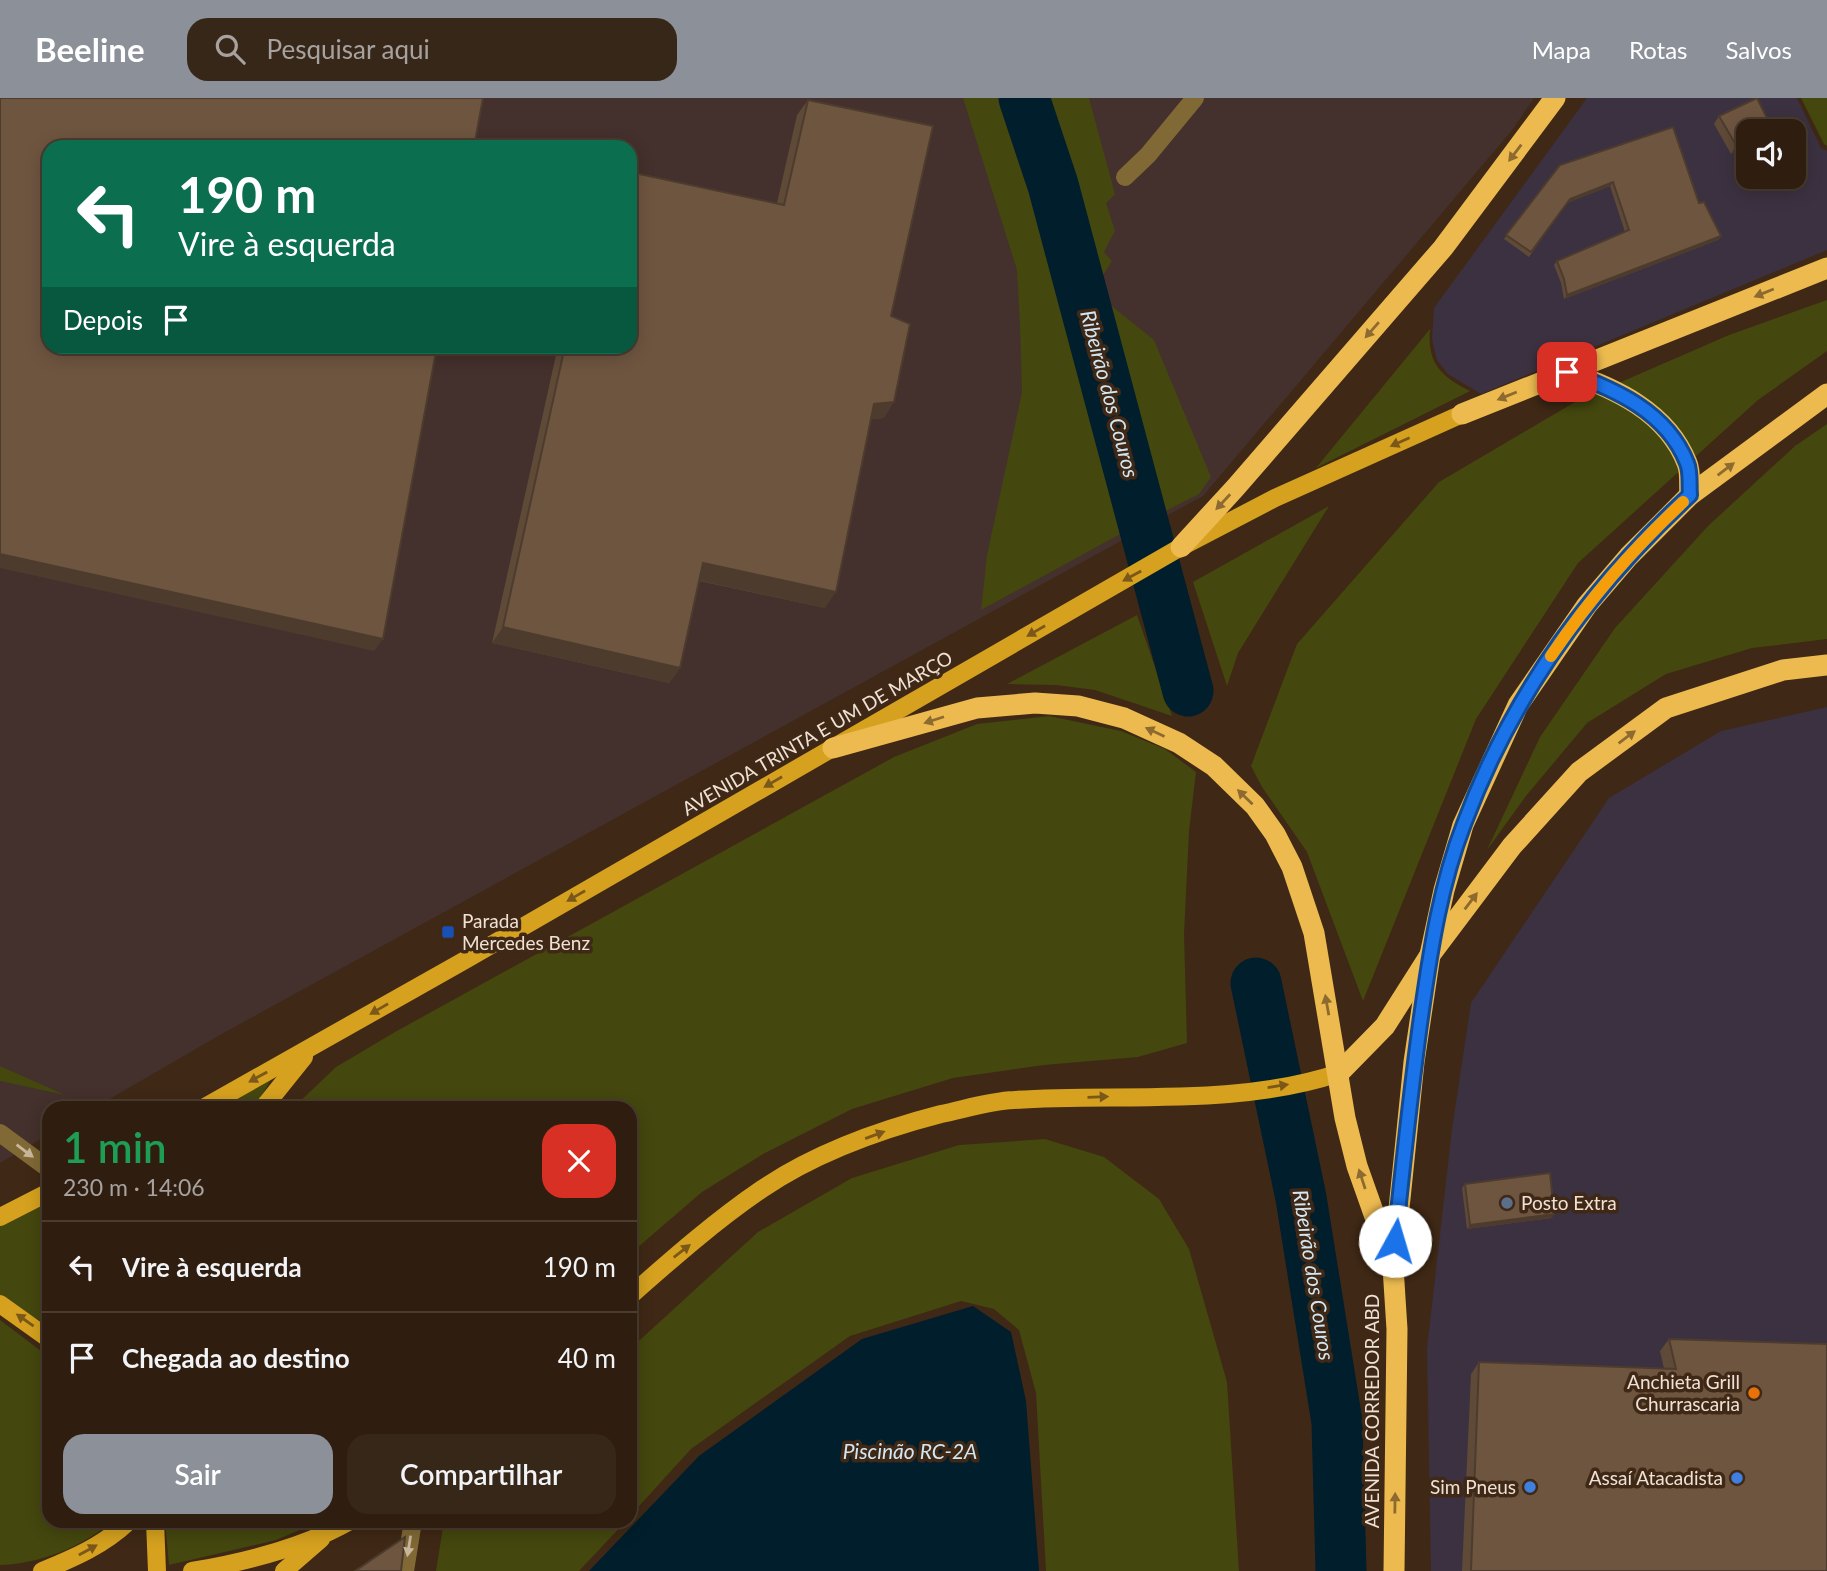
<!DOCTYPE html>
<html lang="pt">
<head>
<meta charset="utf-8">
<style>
  :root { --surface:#2f1e10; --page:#372719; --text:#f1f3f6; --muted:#a7a29f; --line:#4a3c30; --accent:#8c9099 }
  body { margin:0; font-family:Lato,sans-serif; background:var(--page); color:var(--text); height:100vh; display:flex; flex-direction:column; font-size:26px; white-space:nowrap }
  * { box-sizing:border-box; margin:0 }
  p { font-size:23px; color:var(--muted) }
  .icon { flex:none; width:38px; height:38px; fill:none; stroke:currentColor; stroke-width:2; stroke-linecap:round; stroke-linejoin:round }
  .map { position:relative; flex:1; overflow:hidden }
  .drawer { position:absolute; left:42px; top:1003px; width:595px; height:427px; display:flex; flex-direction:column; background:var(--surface); border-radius:21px; box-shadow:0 4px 18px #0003,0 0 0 2px var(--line) }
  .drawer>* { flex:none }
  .banner { position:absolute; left:42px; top:42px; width:595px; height:214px; border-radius:21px; box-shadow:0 4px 18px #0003,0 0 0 2px var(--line); background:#0b6e4f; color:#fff; overflow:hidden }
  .controls { position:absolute; left:1736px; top:21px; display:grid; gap:14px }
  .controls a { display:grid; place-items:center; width:70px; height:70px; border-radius:14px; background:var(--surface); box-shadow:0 4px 18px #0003,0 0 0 2px var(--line); font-size:35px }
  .pin { position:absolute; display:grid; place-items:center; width:60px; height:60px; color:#fff; margin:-30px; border-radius:14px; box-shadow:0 4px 10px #0006 }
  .me { position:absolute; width:77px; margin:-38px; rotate:6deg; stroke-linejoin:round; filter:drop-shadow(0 0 5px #0008) }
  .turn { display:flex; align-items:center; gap:24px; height:147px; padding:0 21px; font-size:32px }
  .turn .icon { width:91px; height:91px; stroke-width:2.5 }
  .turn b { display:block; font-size:49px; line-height:60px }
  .then { display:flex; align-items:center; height:66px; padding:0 21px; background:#0003; gap:14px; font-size:26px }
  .round { display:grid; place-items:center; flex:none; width:74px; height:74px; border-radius:21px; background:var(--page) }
  .headline { display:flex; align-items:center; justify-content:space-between; height:119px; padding:0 21px }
  h1 { font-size:42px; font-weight:600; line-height:52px; color:#1e9e55 }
  .primary-button { display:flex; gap:14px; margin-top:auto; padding:14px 21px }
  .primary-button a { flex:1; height:80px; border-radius:21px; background:var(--accent); color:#fff; font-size:28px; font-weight:600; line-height:80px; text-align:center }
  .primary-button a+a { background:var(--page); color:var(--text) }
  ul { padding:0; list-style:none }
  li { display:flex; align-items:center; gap:21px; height:91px; padding:0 21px; border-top:2px solid var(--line) }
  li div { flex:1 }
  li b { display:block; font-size:26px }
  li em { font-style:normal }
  header { display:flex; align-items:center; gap:42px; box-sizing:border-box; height:98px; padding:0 35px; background:var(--accent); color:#fff }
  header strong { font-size:33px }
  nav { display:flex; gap:38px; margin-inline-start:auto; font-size:24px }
  .search { width:490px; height:63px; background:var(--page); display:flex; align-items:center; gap:18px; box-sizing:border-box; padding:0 24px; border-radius:21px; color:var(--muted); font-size:26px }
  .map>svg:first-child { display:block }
</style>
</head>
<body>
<header>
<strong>Beeline</strong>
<div class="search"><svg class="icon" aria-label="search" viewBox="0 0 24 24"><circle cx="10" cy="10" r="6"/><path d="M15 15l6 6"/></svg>Pesquisar aqui</div>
<nav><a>Mapa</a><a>Rotas</a><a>Salvos</a></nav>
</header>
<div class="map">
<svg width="1827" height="1473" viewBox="0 0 1827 1473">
  <rect width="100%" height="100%" fill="#3f2815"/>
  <!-- commercial -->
  <g fill="#3c3140" fill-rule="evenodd">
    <path d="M1587,0H1797L1821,50L1827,53V152L1481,296L1448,276L1437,262L1432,241L1434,210ZM1748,33H1794V79H1748Z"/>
    <polygon points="1827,609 1827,1473 1431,1473 1427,1251 1452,1031 1471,905 1609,700 1721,633"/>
  </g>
  <!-- industrial -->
  <path fill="#44302c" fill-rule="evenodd" d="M0,0H1534L1513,31L1203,398L220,937L94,1010H49V1036L0,1065ZM49,49H630V248H49Z"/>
  <!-- green -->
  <g fill="#44470e">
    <polygon points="963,0 1010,0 1042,100 1135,428 981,512 987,457 1022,294 1020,227 1017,172"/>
    <polygon points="1030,0 1089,0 1115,96 1106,105 1115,133 1104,154 1112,163 1093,193 1154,242 1211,379 1199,396 1152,420 1062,94"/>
    <polygon points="1801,0 1827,0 1827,48 1824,46"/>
    <polygon points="1827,202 1827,253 1758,302 1578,465 1476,621 1363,903 1307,754 1262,689 1251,668 1297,546 1439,384 1575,304 1729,237"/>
    <path d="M1430,231C1427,266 1441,278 1470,293L1316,370Z"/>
    <polygon points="1827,326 1827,541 1752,550 1666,576 1587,625 1526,698 1487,752 1540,639 1615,530 1708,428 1795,348"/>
    <polygon points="1329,408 1238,555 1227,588 1193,484"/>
    <polygon points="1137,517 1172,618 1095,592 1056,587 1007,586"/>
    <polygon points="1049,618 1121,633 1165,651 1196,674 1189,733 1184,836 1187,945 1138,959 1044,967 953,980 852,1011 765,1055 702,1094 630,1156 630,1010 293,1010 336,969 395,934 894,659 977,626"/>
    <polygon points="0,968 65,997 0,983"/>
    <polygon points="272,980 254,1010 221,1010"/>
    <polygon points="1045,1041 1104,1059 1159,1101 1189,1151 1227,1284 1239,1473 1046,1473 1036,1295 1019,1232 994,1211 961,1203 850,1238 691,1351 630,1418 630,1251 758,1134 852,1080 959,1047"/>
    <polygon points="49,1104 49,1228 0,1200 0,1128"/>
    <path d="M0,1222L49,1259V1423H112C83,1449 39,1466 0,1467Z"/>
    <polygon points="165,1423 321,1423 276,1442 169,1467"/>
    <polygon points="444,1423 626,1423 579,1473 436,1473"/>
  </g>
  <!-- water -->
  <polygon fill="#011e2c" points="973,1208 1011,1234 1026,1303 1039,1473 589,1473 699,1358 862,1241"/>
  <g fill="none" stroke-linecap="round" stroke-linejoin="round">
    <!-- river -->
    <g stroke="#011e2c" stroke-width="51">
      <polyline points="1024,0 1053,87 1188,593"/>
      <polyline points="1256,885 1301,1100 1337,1324 1341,1473"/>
    </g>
    <!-- street -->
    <g stroke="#816935" stroke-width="18">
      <polyline points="1125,79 1148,57 1195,0"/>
      <polyline points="0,1035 49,1071"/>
      <polyline points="405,1473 413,1423"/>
    </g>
    <!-- primary -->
    <g stroke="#d5a11f" stroke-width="18">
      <polyline points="203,1010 467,861 1181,449 1275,400 1462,316"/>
      <polyline points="263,1010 304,959"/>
      <polyline points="0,1119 49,1094"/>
      <path d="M630,1198C672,1161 715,1123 762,1091C815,1055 879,1032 941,1016C965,1011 990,1003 1014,1002C1119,995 1238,1009 1339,975"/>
      <polyline points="0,1206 49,1241"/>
      <polyline points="155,1423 157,1473"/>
      <path d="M42,1473C74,1460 104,1447 129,1423"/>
      <path d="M192,1473C246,1464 303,1450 350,1423"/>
      <polyline points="284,1473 321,1441"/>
    </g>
    <!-- highway -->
    <g stroke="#ecba4f" stroke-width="21">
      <path d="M1567,274C1615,290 1667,314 1687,365C1691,374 1689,388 1690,397"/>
      <polyline points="1462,316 1827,170"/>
      <polyline points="1181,449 1236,389 1443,150 1555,0"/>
      <polyline points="833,650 977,610 1035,605 1078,608 1124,620 1179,645 1214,668 1255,708 1275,736 1292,769 1314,835 1345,1020 1357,1068 1391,1164"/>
      <polyline points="1339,975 1385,928 1430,857 1512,748 1579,674 1666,610 1783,572 1827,567"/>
      <polyline points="1394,1473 1397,1231 1393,1169 1414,964 1430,857 1444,792 1463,727 1518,607 1587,507 1629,458 1690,397 1827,296"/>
    </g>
  </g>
  <!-- wall -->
  <g fill="#5f4937">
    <polygon points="808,2 891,218 884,320 871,321 825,510 699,483 680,570 669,585 492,545 558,248 630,248 777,105 797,17"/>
    <polygon points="1719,18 1772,30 1770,33 1748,33 1731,56 1714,26"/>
    <polygon points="1560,67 1699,105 1721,138 1718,142 1564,201 1561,185 1554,167 1557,163 1625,134 1610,88 1567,105 1529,159 1504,141"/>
    <polygon points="1465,1086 1552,1120 1467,1131 1462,1090"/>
    <polygon points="1669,1241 1827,1473 1462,1473 1471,1276 1479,1264 1664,1271 1660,1253"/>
  </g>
  <!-- shaded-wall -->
  <g fill="#4d3c2d">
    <polygon points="1748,42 1748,47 1731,56 1736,47"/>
    <polygon points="1613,84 1610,88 1567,105 1570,101"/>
    <polygon points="1721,138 1718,142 1564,201 1567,197"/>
    <polygon points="894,304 884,320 863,322 874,306"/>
    <polygon points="0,456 383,541 374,553 0,470"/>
    <polygon points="703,465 836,494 825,510 692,481"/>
    <polygon points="503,529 680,570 669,585 492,545"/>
    <polygon points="1554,1116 1552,1120 1467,1131 1470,1127"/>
  </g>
  <!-- building -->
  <g fill="#6e5540" stroke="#4d3c2d" stroke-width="2">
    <polygon points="0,0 483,0 474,49 49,49 49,248 437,248 383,541 0,456"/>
    <polygon points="1757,0 1772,30 1766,33 1748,33 1748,42 1736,47 1719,18"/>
    <polygon points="808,2 933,28 891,218 910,226 894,304 874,306 836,494 703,465 680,570 503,529 565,248 630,248 630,74 784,107"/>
    <polygon points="1673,29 1699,105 1704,104 1721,138 1567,197 1564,181 1557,163 1629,132 1613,84 1570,101 1531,154 1506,137 1560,67"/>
    <polygon points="1550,1075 1554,1116 1470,1127 1465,1086"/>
    <polygon points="1669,1241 1827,1246 1827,1473 1471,1473 1479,1264 1676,1271"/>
    <polygon points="405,1439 401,1473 355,1473"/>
  </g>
  <!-- one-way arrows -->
  <defs><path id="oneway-solid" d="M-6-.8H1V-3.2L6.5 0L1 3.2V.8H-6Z" transform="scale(1.75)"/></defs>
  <g fill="#8d6a2f">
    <use href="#oneway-solid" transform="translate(1515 55) rotate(127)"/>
    <use href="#oneway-solid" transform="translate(1764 195) rotate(158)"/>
    <use href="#oneway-solid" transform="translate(1372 232) rotate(131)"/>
    <use href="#oneway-solid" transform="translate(1507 298) rotate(158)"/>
    <use href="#oneway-solid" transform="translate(1726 371) rotate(-37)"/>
    <use href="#oneway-solid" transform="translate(1223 404) rotate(133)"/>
    <use href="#oneway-solid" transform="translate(934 622) rotate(162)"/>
    <use href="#oneway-solid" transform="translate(1155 634) rotate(-155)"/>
    <use href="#oneway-solid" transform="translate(1627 639) rotate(-37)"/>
    <use href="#oneway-solid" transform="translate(1245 699) rotate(-136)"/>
    <use href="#oneway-solid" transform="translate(1471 803) rotate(-53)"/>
    <use href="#oneway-solid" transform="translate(1327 907) rotate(-100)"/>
    <use href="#oneway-solid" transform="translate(1362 1081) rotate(-108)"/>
    <use href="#oneway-solid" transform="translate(1395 1405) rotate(-89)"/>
  </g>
  <g fill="#7b5819">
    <use href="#oneway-solid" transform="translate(1400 344) rotate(156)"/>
    <use href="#oneway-solid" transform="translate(1132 478) rotate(151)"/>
    <use href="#oneway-solid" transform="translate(1036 533) rotate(150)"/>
    <use href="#oneway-solid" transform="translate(773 684) rotate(150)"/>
    <use href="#oneway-solid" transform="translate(576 798) rotate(150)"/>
    <use href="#oneway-solid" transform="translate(379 911) rotate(150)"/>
    <use href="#oneway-solid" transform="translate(258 979) rotate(151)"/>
    <use href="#oneway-solid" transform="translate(1278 988) rotate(-9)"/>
    <use href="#oneway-solid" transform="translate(1098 999) rotate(-2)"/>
    <use href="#oneway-solid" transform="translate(875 1037) rotate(-20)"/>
    <use href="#oneway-solid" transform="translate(682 1153) rotate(-38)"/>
    <use href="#oneway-solid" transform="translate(25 1222) rotate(-145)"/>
    <use href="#oneway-solid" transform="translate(88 1452) rotate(-29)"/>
  </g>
  <g fill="#c9b79d">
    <use href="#oneway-solid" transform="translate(25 1053) rotate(37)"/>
    <use href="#oneway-solid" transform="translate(409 1448) rotate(99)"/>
  </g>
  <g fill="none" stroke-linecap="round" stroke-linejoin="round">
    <defs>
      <path id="route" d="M1395,1143C1403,1066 1411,989 1422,912C1431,849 1441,785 1464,726C1511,599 1591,489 1690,397C1689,388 1691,374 1687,365C1667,314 1615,291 1567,274"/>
    </defs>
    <!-- route casing -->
    <use href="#route" stroke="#114b97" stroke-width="18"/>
    <!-- route -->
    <use href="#route" stroke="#1a73e8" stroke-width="12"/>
    <!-- slow -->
    <path stroke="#f59e0b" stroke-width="12" d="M1551,558C1591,499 1631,453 1683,404"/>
  </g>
  <!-- markers -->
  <rect fill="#1a4fb4" stroke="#3f2815" stroke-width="2.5" x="441" y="827" width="14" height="14" rx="3.5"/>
  <circle fill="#5c6f8a" stroke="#3f2815" stroke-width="2.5" cx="1507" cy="1105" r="7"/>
  <circle fill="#e8710a" stroke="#3f2815" stroke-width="2.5" cx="1754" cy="1295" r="7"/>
  <g fill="#3f7fe0" stroke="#3f2815" stroke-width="2.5">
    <circle cx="1737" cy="1380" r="7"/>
    <circle cx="1530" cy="1389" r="7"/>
  </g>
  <g text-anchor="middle" stroke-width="7" stroke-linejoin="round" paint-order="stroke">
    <!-- street labels -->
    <g font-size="19" fill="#f0e1d5" stroke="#3f2815">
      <text transform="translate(817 635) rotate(-30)" y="7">AVENIDA TRINTA E UM DE MARÇO</text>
      <text transform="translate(1372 1313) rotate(-90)" y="7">AVENIDA CORREDOR ABD</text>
    </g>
    <!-- poi labels -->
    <g font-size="19" fill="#f0e1d5" stroke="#3f2815" text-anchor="end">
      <text x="462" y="830" text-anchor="start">Parada<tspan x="462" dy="22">Mercedes Benz</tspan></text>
      <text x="1521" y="1112" text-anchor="start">Posto Extra</text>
      <text x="1740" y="1291">Anchieta Grill<tspan x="1740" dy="22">Churrascaria</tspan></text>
      <text x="1723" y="1387">Assaí Atacadista</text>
      <text x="1516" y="1396">Sim Pneus</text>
    </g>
    <!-- water labels -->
    <g font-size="21" font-style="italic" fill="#d2e7f3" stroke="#3f2815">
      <text transform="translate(1109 296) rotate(75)" y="7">Ribeirão dos Couros</text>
      <text transform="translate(1313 1177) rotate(81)" y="7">Ribeirão dos Couros</text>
      <text x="910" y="1361">Piscinão RC-2A</text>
    </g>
  </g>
</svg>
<div class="controls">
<a><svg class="icon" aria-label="sound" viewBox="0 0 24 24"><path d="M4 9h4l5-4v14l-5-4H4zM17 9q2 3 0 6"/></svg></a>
</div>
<div class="pin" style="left:1567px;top:274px;background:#d93025"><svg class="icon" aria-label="arrive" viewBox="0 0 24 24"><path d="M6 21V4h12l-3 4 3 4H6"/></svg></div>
<svg class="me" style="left:1395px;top:1143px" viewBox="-20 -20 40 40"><circle r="19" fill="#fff"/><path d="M0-13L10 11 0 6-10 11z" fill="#1a73e8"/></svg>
<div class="banner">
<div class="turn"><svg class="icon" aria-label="left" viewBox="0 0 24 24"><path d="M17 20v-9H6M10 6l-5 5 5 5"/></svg><div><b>190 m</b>Vire à esquerda</div></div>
<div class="then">Depois<svg class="icon" aria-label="arrive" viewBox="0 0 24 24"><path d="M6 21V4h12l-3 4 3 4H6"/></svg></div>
</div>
<section class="drawer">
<div class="headline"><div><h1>1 min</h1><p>230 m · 14:06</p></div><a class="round" style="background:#d93025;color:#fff"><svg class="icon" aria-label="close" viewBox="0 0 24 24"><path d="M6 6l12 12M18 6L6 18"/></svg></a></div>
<ul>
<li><svg class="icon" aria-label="left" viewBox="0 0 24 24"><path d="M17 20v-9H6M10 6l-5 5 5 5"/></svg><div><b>Vire à esquerda</b></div><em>190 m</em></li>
<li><svg class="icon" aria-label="arrive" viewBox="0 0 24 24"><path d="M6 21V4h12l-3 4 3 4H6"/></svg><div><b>Chegada ao destino</b></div><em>40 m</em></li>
</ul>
<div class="primary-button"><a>Sair</a><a>Compartilhar</a></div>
</section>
</div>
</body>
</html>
